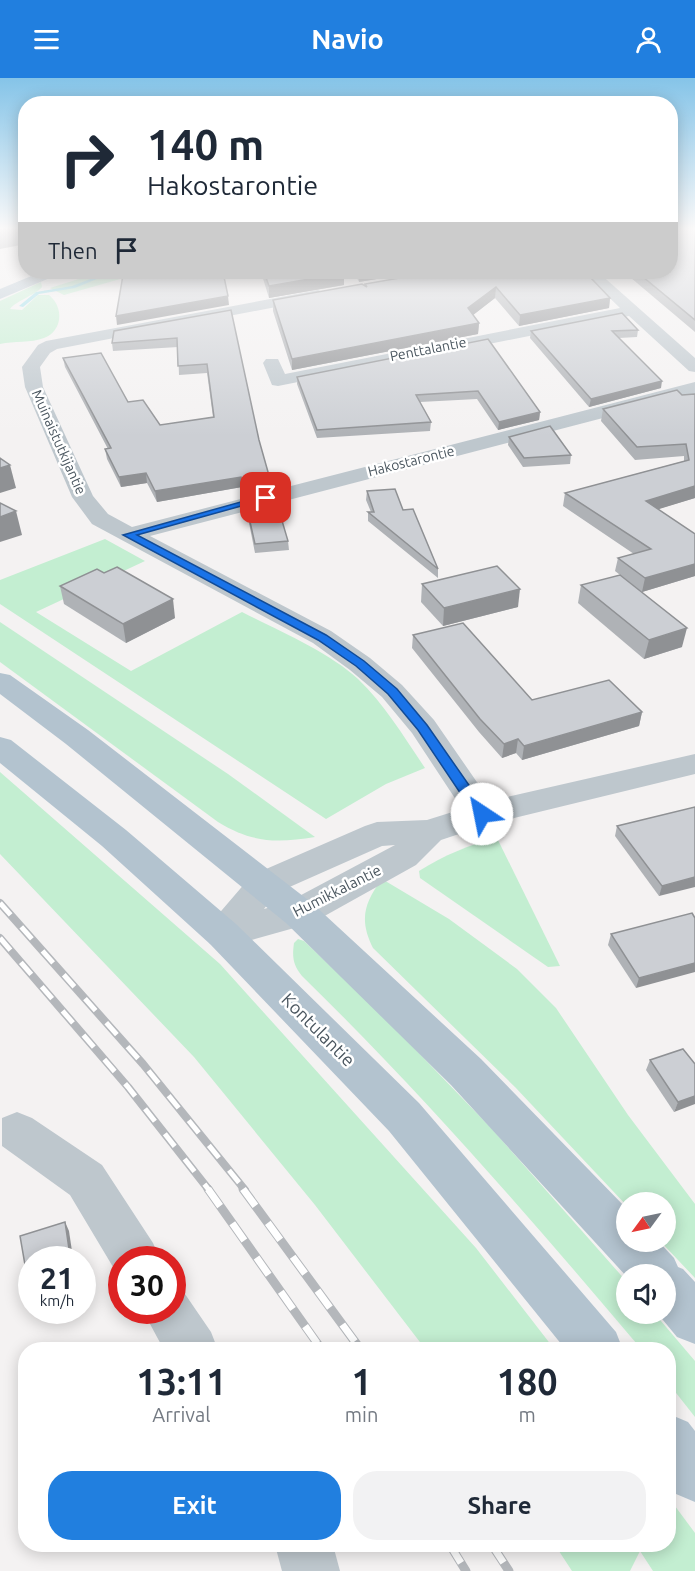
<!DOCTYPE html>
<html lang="en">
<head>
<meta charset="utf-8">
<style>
  :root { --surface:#fff; --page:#f2f2f3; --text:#1f2937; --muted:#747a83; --accent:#217fdf }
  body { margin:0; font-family:Ubuntu,sans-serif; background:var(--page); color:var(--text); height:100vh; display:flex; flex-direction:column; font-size:22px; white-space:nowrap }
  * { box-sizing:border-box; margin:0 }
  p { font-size:20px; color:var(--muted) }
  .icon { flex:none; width:33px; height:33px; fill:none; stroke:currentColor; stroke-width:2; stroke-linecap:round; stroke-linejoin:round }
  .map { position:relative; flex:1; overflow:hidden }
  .side { position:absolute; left:18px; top:1264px; width:658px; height:210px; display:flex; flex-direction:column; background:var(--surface); border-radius:24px; box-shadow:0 3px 15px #0003 }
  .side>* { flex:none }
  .top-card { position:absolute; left:18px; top:18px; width:660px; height:183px; border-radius:24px; box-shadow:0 3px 15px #0003; background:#fff; color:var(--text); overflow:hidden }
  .needle { width:39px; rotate:237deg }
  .buttons { position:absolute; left:616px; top:1114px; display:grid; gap:12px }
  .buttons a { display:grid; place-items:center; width:60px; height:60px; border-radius:50%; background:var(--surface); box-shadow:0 3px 15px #0003; font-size:30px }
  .speed { position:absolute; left:18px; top:1168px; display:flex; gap:12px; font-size:30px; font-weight:700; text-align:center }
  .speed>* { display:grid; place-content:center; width:78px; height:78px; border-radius:50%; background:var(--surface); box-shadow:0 3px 15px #0003; line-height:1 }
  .speed small { font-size:15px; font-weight:400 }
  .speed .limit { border:9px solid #d22; background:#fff; color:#111 }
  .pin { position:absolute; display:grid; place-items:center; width:51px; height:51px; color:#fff; margin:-26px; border-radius:12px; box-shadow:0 3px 9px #0006 }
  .me { position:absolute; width:66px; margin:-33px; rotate:326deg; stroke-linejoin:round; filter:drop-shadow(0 0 4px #0008) }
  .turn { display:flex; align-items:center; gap:21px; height:126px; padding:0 30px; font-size:27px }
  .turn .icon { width:78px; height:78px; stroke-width:2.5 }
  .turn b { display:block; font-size:42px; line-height:51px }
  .then { display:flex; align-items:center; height:57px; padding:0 30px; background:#0003; gap:12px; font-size:22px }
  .eta { display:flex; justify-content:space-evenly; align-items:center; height:102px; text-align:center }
  .eta b { font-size:36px; font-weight:700; line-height:42px }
  .primary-button { display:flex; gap:12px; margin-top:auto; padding:12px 30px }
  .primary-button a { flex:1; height:69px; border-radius:24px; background:var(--accent); color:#fff; font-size:24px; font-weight:700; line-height:69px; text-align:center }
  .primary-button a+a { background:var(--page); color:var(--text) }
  header { display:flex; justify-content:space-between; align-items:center; height:78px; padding:0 30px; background:var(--accent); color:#fff; font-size:27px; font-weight:700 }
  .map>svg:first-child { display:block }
</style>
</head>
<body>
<header><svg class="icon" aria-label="menu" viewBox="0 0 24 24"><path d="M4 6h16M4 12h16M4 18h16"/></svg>Navio<svg class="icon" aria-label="person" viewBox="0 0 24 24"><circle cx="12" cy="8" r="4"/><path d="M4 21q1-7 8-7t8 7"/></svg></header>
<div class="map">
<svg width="695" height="1493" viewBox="0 0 695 1493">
  <rect width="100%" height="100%" fill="#f4f2f2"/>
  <!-- green -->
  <g fill="#c3eed1">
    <polygon points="101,194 145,194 64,217 50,210"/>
    <path d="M41,204L42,209C36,217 17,222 10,231L22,232L38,217H49C64,229 63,253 44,260C31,265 14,263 0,266V223Z"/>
    <path d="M105,461L145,483L36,534L131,593L242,534C277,552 329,574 358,601C385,627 404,659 425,690L386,706L326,741L0,526V502Z"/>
    <path d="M0,544L228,696L315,759C277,765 252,765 218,744L0,584Z"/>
    <polygon points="0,694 220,886 476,1170 555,1272 426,1272 315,1127 194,979 0,776"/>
    <path d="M497,760L560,888L548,889L420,800L419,793C445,777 468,767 497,760Z"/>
    <path d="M382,801L449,841L517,891L556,930L628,1037L695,1126V1200L661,1164H666V1125H627V1128L515,1009L373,870C359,842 364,825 382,801Z"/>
    <path d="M298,861L304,863L384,939L492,1051L627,1204V1236H655L695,1283V1339L669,1306V1272H642C533,1143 423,1016 302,898C293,887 292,879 294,865Z"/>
    <polygon points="669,1420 695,1455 695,1493 653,1493 640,1473 630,1493 572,1493 555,1467 669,1467"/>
  </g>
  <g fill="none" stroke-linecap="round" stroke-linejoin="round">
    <!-- stream -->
    <polygon fill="#92dce9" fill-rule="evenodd" points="109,194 114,194 75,210 39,216 23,229 19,228 36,214 72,208"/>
    <!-- minor -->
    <g fill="#bec7cd" fill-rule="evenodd">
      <polygon points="583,194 598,194 695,280 695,294 689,293 629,238 278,308 272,307 263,285 266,281 278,281 285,296 620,230"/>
      <path d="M318,212L323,214L326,217L323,220L57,271L50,275L40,289L43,309L93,418L108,436L132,449L695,304V316L150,458L331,553L370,580L402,607L434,642L490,723L695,676V696L489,746L441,762L416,787L312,845L223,870L210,866L205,856L210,846L252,797L365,748L377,744L427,742L462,731L412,655L382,619L350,592L313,565L92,446L72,419L25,309L22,289L38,267L46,263ZM395,767L288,824L264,831L276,815L382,768Z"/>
      <polygon points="17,1034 32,1040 102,1087 153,1165 160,1182 122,1182 122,1200 119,1199 70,1117 2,1068 2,1040"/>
      <polygon points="172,1210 185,1216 211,1254 218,1272 164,1272 143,1233 172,1233"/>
      <polygon points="275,1467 333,1467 340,1493 282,1493"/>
    </g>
    <!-- major -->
    <g fill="#b3c3cf" fill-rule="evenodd">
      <polygon points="41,194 59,194 57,197 0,221 0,211"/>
      <polygon points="0,595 10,597 88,652 312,825 481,981 627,1131 627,1164 659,1164 674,1180 678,1189 683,1191 695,1204 695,1266 677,1259 658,1236 666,1236 666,1197 627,1197 627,1199 451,1007 286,845 66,666 0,616"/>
      <polygon points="0,659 11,662 126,752 236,846 419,1025 616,1254 623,1272 566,1272 389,1053 210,866 102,768 0,685"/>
      <polygon points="669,1336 688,1344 695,1353 695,1424 676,1416 669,1407"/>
    </g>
    <defs>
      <g id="rail-far1">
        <polyline points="0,825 143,986 245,1112"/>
        <polyline points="0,860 128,1009 209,1112"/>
      </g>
      <g id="rail">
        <polyline points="208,1111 322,1272"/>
        <polyline points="243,1111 361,1272"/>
        <polyline points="450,1467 466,1493"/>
        <polyline points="492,1467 509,1493"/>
      </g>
    </defs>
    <!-- rail-far1 casing -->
    <use href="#rail-far1" stroke="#b4b7bb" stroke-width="8"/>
    <!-- rail casing -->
    <use href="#rail" stroke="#b4b7bb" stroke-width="9"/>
    <!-- rail-far1 -->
    <use href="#rail-far1" stroke="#fff" stroke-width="5" stroke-dasharray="16" stroke-linecap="butt"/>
    <!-- rail -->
    <use href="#rail" stroke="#fff" stroke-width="7" stroke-dasharray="21" stroke-linecap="butt"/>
  </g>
  <!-- wall -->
  <g fill="#afb2b6">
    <polygon points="695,149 695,254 624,194 670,194 672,151"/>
    <polygon points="261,194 342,194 344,207 269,220"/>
    <polygon points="354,194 418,194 359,204"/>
    <polygon points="592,200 610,220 609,230 519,248 495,220 473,237 479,245 478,256 292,292 273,233 273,222 365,208 365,206"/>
    <polygon points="231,232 259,362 270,401 271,411 244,418 242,409 157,424 147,405 121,409 107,381 105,371 108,371 65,289 63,280 160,347 213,339 207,295 179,297 178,269 113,273 112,265"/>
    <polygon points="638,252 637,259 619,260 661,310 589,329 530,260 531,253"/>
    <polygon points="488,261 540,334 539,342 498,352 477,321 420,324 431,344 430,353 317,360 297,306 297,299"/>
    <polygon points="695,316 695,420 658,431 695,456 695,498 642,514 615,493 618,480 634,476 563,428 565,415 684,383 684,378 635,382 601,343 603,331 682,317"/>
    <polygon points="509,359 571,377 570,386 523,389 508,367"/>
    <polygon points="367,413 403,432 438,491 438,500 368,443 368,434 371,434 366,422"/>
    <polygon points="246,426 288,463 289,472 255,475 247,435"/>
    <polygon points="104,495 175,540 126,565 64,526 60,508"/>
    <polygon points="422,506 518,529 443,548 421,524"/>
    <polygon points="581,507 682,569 644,581 578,525"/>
    <polygon points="413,557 532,622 642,634 639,648 522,682 516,675 502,680 479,654 412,570"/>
    <polygon points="695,729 659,818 615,758 617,748"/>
    <polygon points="695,840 636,910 608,867 611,856"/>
    <polygon points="650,982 695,986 674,1034 646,992"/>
  </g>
  <!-- shaded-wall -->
  <g fill="#8f9194">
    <polygon points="8,149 26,149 26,166 0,171 0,151"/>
    <polygon points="359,194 418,194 359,204"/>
    <polygon points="344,195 344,207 269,220 269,208"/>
    <polygon points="496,209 495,220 468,241 468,230"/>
    <polygon points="228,218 229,227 117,247 116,238"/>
    <polygon points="610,220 609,230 519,248 520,237"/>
    <polygon points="479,245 478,256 292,292 292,281"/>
    <polygon points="662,303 661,310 589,329 591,321"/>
    <polygon points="540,334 539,342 498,352 499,344"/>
    <polygon points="10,387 16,410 0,415 0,390"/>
    <polygon points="146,395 147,405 121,409 119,399"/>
    <polygon points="241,399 242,409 157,424 155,413"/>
    <polygon points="270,401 271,411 244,418 243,408"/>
    <polygon points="695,408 695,420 643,436 646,423"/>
    <polygon points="16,433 22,457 0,464 0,439"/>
    <polygon points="695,486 695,498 642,514 645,500"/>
    <polygon points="520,511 518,529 443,548 444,530"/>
    <polygon points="173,521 175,540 126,565 123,546"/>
    <polygon points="687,550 682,569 644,581 649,562"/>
    <polygon points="642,634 639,648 522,682 524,668"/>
    <polygon points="518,661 516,675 502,680 504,666"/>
    <polygon points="695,799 695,809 659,818 662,808"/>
    <polygon points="695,885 695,894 636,910 639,900"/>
    <polygon points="695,1018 695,1026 674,1034 678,1024"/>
    <polygon points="65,1144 69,1153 73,1180 68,1182 38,1182"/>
    <polygon points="32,1184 32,1194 29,1195 25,1187"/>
  </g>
  <!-- building -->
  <g fill="#cccfd4" stroke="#8f9194" stroke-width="1.5">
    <polygon points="680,149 695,149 695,242 637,194 670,194 670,150 672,151"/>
    <polygon points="137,194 223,194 228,218 116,238 123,197 139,195"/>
    <polygon points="264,194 342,194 344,195 269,208"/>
    <polygon points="434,194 591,194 592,195 589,198 610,220 520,237 496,209 468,230 479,245 292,281 273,222 362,206 367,209 365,206"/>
    <polygon points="231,232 259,362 270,401 243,408 241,399 155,413 146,395 119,399 105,371 111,370 63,280 101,275 128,324 143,322 160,347 214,339 207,286 178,288 177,260 112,265 114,253"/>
    <polygon points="622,235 638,252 612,253 662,303 591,321 531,253"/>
    <polygon points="488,261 540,334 499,344 478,313 416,317 431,344 317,352 297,299"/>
    <polygon points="677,312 682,317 695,316 695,408 646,423 695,456 695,486 645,500 618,480 651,471 565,415 689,382 686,366 637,369 603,331"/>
    <polygon points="550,348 571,377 524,380 509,359"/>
    <polygon points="0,380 10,387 0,390"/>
    <polygon points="395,411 403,432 413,431 438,491 368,434 374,434 367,413"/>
    <polygon points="275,419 288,463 255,466 246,426"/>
    <polygon points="0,425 16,433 0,439"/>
    <polygon points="497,488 520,511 444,530 422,506"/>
    <polygon points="117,489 173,521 123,546 60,508 97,491 104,495"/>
    <polygon points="620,497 687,550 649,562 581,507"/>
    <polygon points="463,545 532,622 609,602 642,634 524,668 518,661 504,666 480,641 413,557"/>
    <polygon points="695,729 695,799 662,808 617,748"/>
    <polygon points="692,835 695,840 695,885 639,900 611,856"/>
    <polygon points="683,971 695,986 695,1018 678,1024 650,982"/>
    <polygon points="65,1144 69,1171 38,1182 32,1182 32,1184 25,1187 20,1158"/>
  </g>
  <!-- sky -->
  <linearGradient id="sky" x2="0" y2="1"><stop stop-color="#85c4e8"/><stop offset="0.42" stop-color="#faf9f9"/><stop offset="1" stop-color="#faf9f9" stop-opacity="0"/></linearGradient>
  <rect width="695" height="358" fill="url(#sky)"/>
  <!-- route -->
  <polygon fill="#1a73e8" stroke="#114b97" stroke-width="1.5" points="262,418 270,420 137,457 326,557 364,583 397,611 427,647 487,733 489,736 487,740 477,740 418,652 388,616 356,588 318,562 123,457"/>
  <g text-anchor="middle" stroke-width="5" stroke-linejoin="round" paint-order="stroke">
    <!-- far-street labels -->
    <g font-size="14" fill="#4a565f" stroke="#fff">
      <text transform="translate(428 271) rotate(-11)" y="5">Penttalantie</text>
      <text transform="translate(59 364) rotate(66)" y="5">Muinaistutkijantie</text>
      <text transform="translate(411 383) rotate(-14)" y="5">Hakostarontie</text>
    </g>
    <!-- street labels -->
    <g font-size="15" fill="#4a565f" stroke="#fff">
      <text transform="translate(337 813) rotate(-27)" y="5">Humikkalantie</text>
    </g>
    <!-- near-street labels -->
    <g font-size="18" fill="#4a565f" stroke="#fff">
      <text transform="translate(318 952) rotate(45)" y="6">Kontulantie</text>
    </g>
  </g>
</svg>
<div class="buttons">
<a><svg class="needle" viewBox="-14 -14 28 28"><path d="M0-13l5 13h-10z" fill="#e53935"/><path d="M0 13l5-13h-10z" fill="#747a83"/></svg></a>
<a><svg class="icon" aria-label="sound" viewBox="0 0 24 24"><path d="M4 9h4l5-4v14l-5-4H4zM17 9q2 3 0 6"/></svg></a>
</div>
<div class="speed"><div>21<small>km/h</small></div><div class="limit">30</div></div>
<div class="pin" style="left:266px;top:420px;background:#d93025"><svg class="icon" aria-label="arrive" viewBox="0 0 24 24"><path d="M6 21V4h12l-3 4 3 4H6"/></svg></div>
<svg class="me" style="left:482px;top:736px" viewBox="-20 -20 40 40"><circle r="19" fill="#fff"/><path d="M0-13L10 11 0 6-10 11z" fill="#1a73e8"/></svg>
<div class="top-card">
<div class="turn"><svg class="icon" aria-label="right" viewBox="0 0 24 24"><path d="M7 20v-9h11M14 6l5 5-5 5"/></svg><div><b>140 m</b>Hakostarontie</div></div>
<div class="then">Then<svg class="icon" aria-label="arrive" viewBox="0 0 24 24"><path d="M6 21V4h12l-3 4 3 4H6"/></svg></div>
</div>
<section class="side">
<div class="eta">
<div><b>13:11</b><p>Arrival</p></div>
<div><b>1</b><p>min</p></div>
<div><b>180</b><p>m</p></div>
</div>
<div class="primary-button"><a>Exit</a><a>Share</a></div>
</section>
</div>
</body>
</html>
